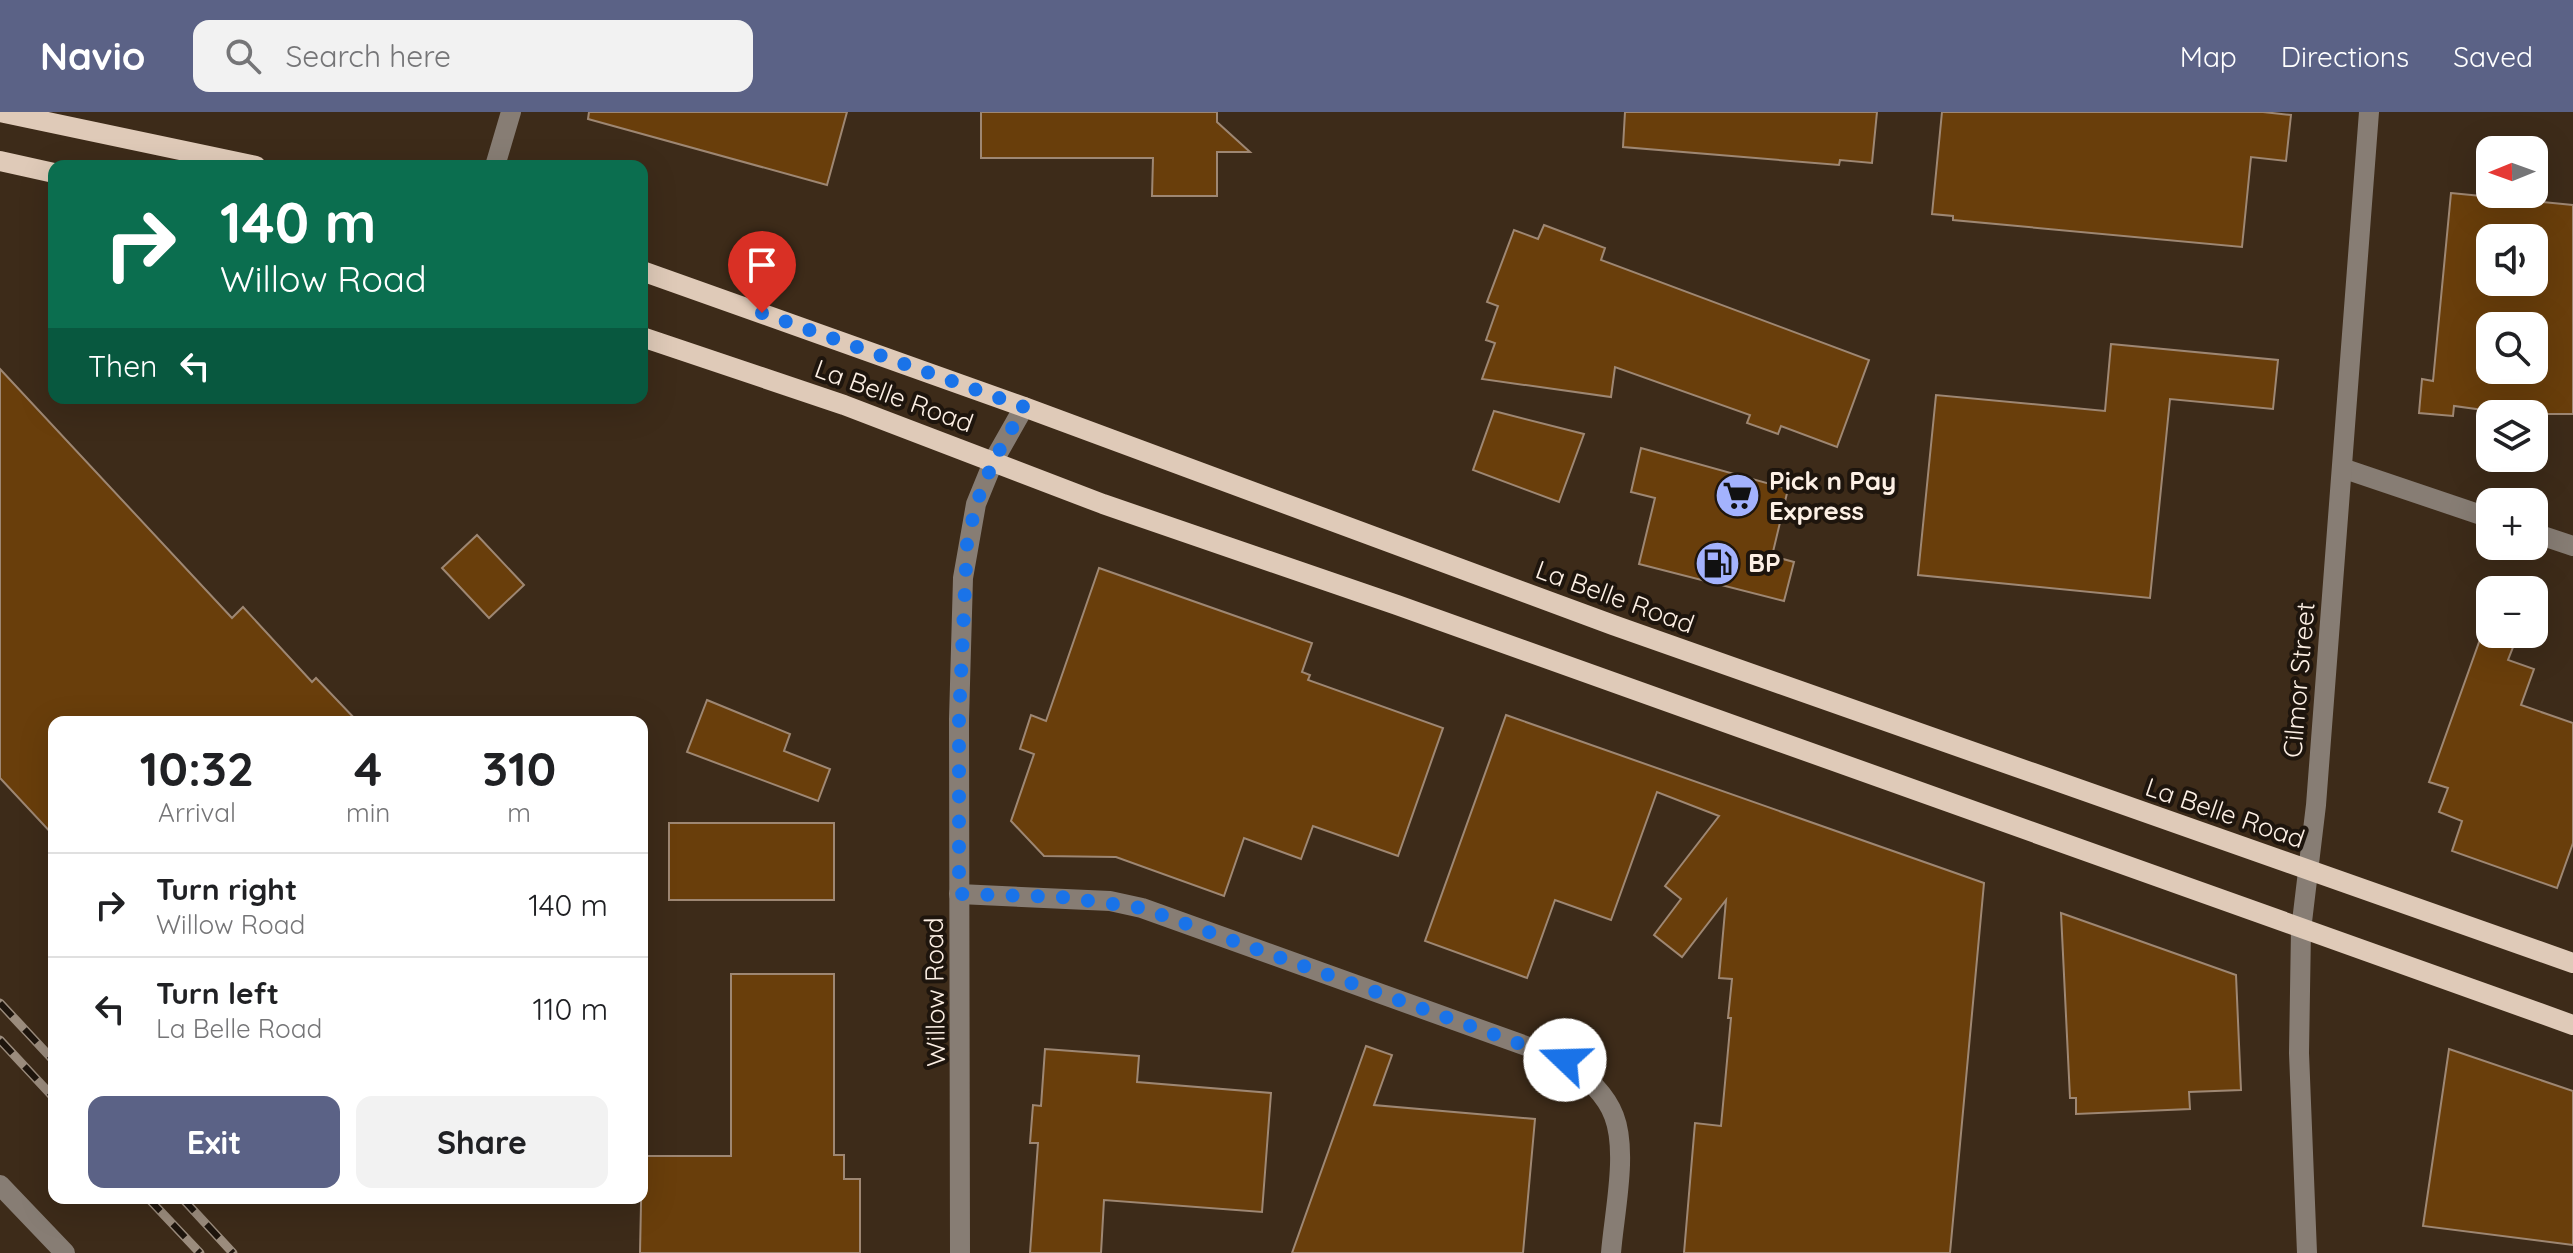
<!DOCTYPE html>
<html lang="en">
<head>
<meta charset="utf-8">
<style>
  :root { --surface:#fff; --page:#f2f2f2; --text:#202124; --muted:#757577; --line:#e0e0e0; --accent:#5b6286 }
  body { margin:0; font-family:Quicksand,sans-serif; background:var(--page); color:var(--text); height:100vh; display:flex; flex-direction:column; font-size:30px; white-space:nowrap }
  * { box-sizing:border-box; margin:0 }
  p { font-size:26px; color:var(--muted) }
  .icon { flex:none; width:44px; height:44px; fill:none; stroke:currentColor; stroke-width:2; stroke-linecap:round; stroke-linejoin:round }
  .map { position:relative; flex:1; overflow:hidden }
  .details { position:absolute; left:48px; top:604px; width:600px; height:488px; display:flex; flex-direction:column; background:var(--surface); border-radius:16px; box-shadow:0 8px 32px #0002 }
  .details>* { flex:none }
  .guide { position:absolute; left:48px; top:48px; width:600px; height:244px; border-radius:16px; box-shadow:0 8px 32px #0002; background:#0b6e4f; color:#fff; overflow:hidden }
  .needle { width:52px; rotate:269deg }
  .fabs { position:absolute; left:2476px; top:24px; display:grid; gap:16px }
  .fabs a { display:grid; place-items:center; width:72px; height:72px; border-radius:16px; background:var(--surface); box-shadow:0 8px 32px #0002; font-size:40px }
  .pin { position:absolute; display:grid; place-items:center; width:68px; height:68px; color:#fff; margin:-82px -34px; border-radius:50% 50% 50% 0; rotate:-45deg; box-shadow:0 0 8px #0007 }
  .pin .icon { rotate:45deg }
  .me { position:absolute; width:88px; margin:-44px; rotate:291deg; stroke-linejoin:round; filter:drop-shadow(0 0 6px #0008) }
  .turn { display:flex; align-items:center; gap:28px; height:168px; padding:0 40px; font-size:36px }
  .turn .icon { width:104px; height:104px; stroke-width:2.5 }
  .turn b { display:block; font-size:56px; line-height:68px }
  .then { display:flex; align-items:center; height:76px; padding:0 40px; background:#0003; gap:16px; font-size:30px }
  .eta { display:flex; justify-content:space-evenly; align-items:center; height:136px; text-align:center }
  .eta b { font-size:48px; font-weight:700; line-height:56px }
  .button { display:flex; gap:16px; margin-top:auto; padding:16px 40px }
  .button a { flex:1; height:92px; border-radius:16px; background:var(--accent); color:#fff; font-size:32px; font-weight:700; line-height:92px; text-align:center }
  .button a+a { background:var(--page); color:var(--text) }
  ul { padding:0; list-style:none }
  li { display:flex; align-items:center; gap:24px; height:104px; padding:0 40px; border-top:2px solid var(--line) }
  li div { flex:1 }
  li b { display:block; font-size:30px }
  li em { font-style:normal }
  header { display:flex; align-items:center; gap:48px; box-sizing:border-box; height:112px; padding:0 40px; background:var(--accent); color:#fff }
  header strong { font-size:38px }
  nav { display:flex; gap:44px; margin-inline-start:auto; font-size:28px }
  .search { width:560px; height:72px; background:var(--page); display:flex; align-items:center; gap:20px; box-sizing:border-box; padding:0 28px; border-radius:16px; color:var(--muted); font-size:30px }
  .map>svg:first-child { display:block }
</style>
</head>
<body>
<header>
<strong>Navio</strong>
<div class="search"><svg class="icon" aria-label="search" viewBox="0 0 24 24"><circle cx="10" cy="10" r="6"/><path d="M15 15l6 6"/></svg>Search here</div>
<nav><a>Map</a><a>Directions</a><a>Saved</a></nav>
</header>
<div class="map">
<svg width="2573" height="1141" viewBox="0 0 2573 1141">
  <rect width="100%" height="100%" fill="#3d2b19"/>
  <!-- building -->
  <g fill="#693e0b" stroke="#9e8773" stroke-width="2" fill-rule="evenodd">
    <polygon points="589,0 847,0 827,73 588,7"/>
    <polygon points="981,0 1217,0 1217,10 1250,40 1217,40 1217,84 1152,84 1153,46 981,46"/>
    <polygon points="1625,0 1877,0 1872,51 1840,48 1839,53 1623,35"/>
    <polygon points="1942,0 2263,0 2291,3 2286,49 2251,45 2242,135 1953,108 1953,104 1932,102"/>
    <path d="M2451,81L2573,93V302H2512L2454,294L2453,304L2419,301L2422,267L2433,269ZM2490,126H2534V170H2490ZM2490,214H2534V258H2490Z"/>
    <polygon points="1544,113 1605,136 1601,148 1869,248 1837,335 1781,314 1778,322 1747,311 1750,303 1615,255 1611,285 1482,267 1495,231 1486,228 1498,194 1487,190 1514,118 1538,127"/>
    <polygon points="2111,232 2278,248 2273,297 2170,287 2150,486 1918,463 1936,283 2105,299"/>
    <polygon points="0,257 232,506 243,495 312,570 316,566 358,610 54,610 54,724 0,666"/>
    <polygon points="1494,299 1584,322 1559,390 1473,358"/>
    <polygon points="1641,336 1788,377 1772,444 1794,450 1784,489 1639,452 1655,386 1631,380"/>
    <polygon points="477,423 524,473 489,506 442,456"/>
    <polygon points="1099,456 1312,531 1302,560 1310,563 1308,568 1443,616 1398,744 1313,714 1301,747 1244,726 1224,784 1116,745 1044,744 1011,709 1034,642 1020,637 1031,603 1046,609"/>
    <polygon points="2483,519 2515,530 2508,548 2534,557 2521,593 2573,611 2573,731 2557,776 2452,739 2462,709 2439,700 2448,676 2429,670"/>
    <polygon points="707,588 790,622 784,639 830,657 818,689 687,640"/>
    <polygon points="1506,603 1984,771 1950,1141 1684,1141 1695,1011 1721,1014 1731,906 1728,906 1732,867 1719,866 1726,788 1682,845 1654,823 1681,787 1665,774 1719,704 1657,680 1611,808 1555,788 1527,866 1425,829"/>
    <rect x="669" y="711" width="165" height="77"/>
    <polygon points="2061,801 2236,863 2241,978 2189,980 2190,997 2076,1002 2076,986 2070,986"/>
    <polygon points="731,862 834,862 834,1043 844,1043 844,1067 860,1067 860,1141 640,1141 642,1044 731,1044"/>
    <polygon points="1366,934 1392,943 1374,993 1535,1007 1523,1141 1292,1141"/>
    <polygon points="1045,937 1139,944 1137,970 1271,981 1262,1100 1104,1088 1101,1141 1030,1141 1038,1031 1030,1031 1033,993 1041,994"/>
    <polygon points="2449,937 2573,979 2573,1133 2423,1114"/>
  </g>
  <g fill="none" stroke-linecap="round" stroke-linejoin="round">
    <!-- minor -->
    <g stroke="#877d74" stroke-width="20">
      <polyline points="495,54 511,0"/>
      <polyline points="2342,356 2490,406"/>
      <polyline points="2534,421 2573,434"/>
      <path d="M959,782L1110,789L1142,796L1565,948C1584,964 1605,980 1614,1004C1628,1040 1614,1102 1611,1141"/>
      <polyline points="0,1073 65,1141"/>
      <polyline points="960,1141 959,607 963,466 976,392 994,348 1024,295"/>
      <polyline points="2307,1141 2299,941 2301,818 2316,693 2369,0"/>
    </g>
    <!-- major -->
    <g stroke="#dfcab8" stroke-width="20">
      <polyline points="0,0 256,54"/>
      <polyline points="0,49 54,61"/>
      <polyline points="642,159 1024,295 1613,513 2573,851"/>
      <polyline points="642,225 844,293 1103,392 1397,493 2573,913"/>
    </g>
    <defs>
      <g id="rail">
        <polyline points="0,891 54,949"/>
        <polyline points="0,928 54,986"/>
        <polyline points="148,1086 200,1141"/>
        <polyline points="182,1086 233,1141"/>
      </g>
    </defs>
    <!-- rail casing -->
    <use href="#rail" stroke="#9b8c7d" stroke-width="9"/>
    <!-- rail -->
    <use href="#rail" stroke="#1e150d" stroke-width="6" stroke-dasharray="18" stroke-linecap="butt"/>
  </g>
  <g fill="none" stroke-linecap="round" stroke-linejoin="round">
    <!-- route -->
    <polyline stroke="#1a73e8" stroke-width="14" stroke-dasharray="0 25.2" points="762,201 1024,295 994,348 976,392 967,432 959,607 959,782 1061,785 1142,796 1565,948"/>
  </g>
  <!-- icons -->
  <defs>
    <symbol id="supermarket-disc" viewBox="-11 -11 22 22"><circle r="9.5" fill="#a3b2fd" stroke="#1e150d"/><path d="M-6-5.5h2.5l.6 2H6L4.5 2H-2.5L-4.4-4H-6ZM-1.5 3.2a1.3 1.3 0 1 0 .1 0ZM3 3.2a1.3 1.3 0 1 0 .1 0Z" fill="#111"/></symbol>
    <symbol id="fuel-disc" viewBox="-11 -11 22 22"><circle r="9.5" fill="#a3b2fd" stroke="#1e150d"/><path d="M-5.5-6h7V0h2V4h1.3V-2.5L3-4.5l.8-.8L6-3V5H2.5V1h-1V6h-7ZM-4.2-4.7v3.2H.2V-4.7Z" fill="#111"/></symbol>
  </defs>
  <g fill-rule="evenodd">
    <use href="#supermarket-disc" x="1712" y="358" width="51" height="51"/>
    <use href="#fuel-disc" x="1692" y="426" width="51" height="51"/>
  </g>
  <g text-anchor="middle" stroke-width="8" stroke-linejoin="round" paint-order="stroke">
    <!-- street labels -->
    <g font-size="26" fill="#fdf0e5" stroke="#1e150d">
      <text transform="translate(894 284) rotate(20)" y="9">La Belle Road</text>
      <text transform="translate(1615 485) rotate(20)" y="9">La Belle Road</text>
      <text transform="translate(2299 568) rotate(-85)" y="9">Cilmor Street</text>
      <text transform="translate(2225 701) rotate(19)" y="9">La Belle Road</text>
      <text transform="translate(935 880) rotate(-91)" y="9">Willow Road</text>
    </g>
    <!-- poi labels -->
    <g font-size="26" font-weight="bold" fill="#fdf0e5" stroke="#1e150d" text-anchor="start">
      <text x="1769" y="378">Pick n Pay<tspan x="1769" dy="30">Express</tspan></text>
      <text x="1748" y="460">BP</text>
    </g>
  </g>
</svg>
<div class="fabs">
<a><svg class="needle" viewBox="-14 -14 28 28"><path d="M0-13l5 13h-10z" fill="#e53935"/><path d="M0 13l5-13h-10z" fill="#757577"/></svg></a>
<a><svg class="icon" aria-label="sound" viewBox="0 0 24 24"><path d="M4 9h4l5-4v14l-5-4H4zM17 9q2 3 0 6"/></svg></a>
<a><svg class="icon" aria-label="search" viewBox="0 0 24 24"><circle cx="10" cy="10" r="6"/><path d="M15 15l6 6"/></svg></a>
<a><svg class="icon" aria-label="layers" viewBox="0 0 24 24"><path d="M12 4l9 5-9 5-9-5zM3 14l9 5 9-5"/></svg></a>
<a>+</a>
<a>−</a>
</div>
<div class="pin" style="left:762px;top:201px;background:#d93025"><svg class="icon" aria-label="arrive" viewBox="0 0 24 24"><path d="M6 21V4h12l-3 4 3 4H6"/></svg></div>
<svg class="me" style="left:1565px;top:948px" viewBox="-20 -20 40 40"><circle r="19" fill="#fff"/><path d="M0-13L10 11 0 6-10 11z" fill="#1a73e8"/></svg>
<div class="guide">
<div class="turn"><svg class="icon" aria-label="right" viewBox="0 0 24 24"><path d="M7 20v-9h11M14 6l5 5-5 5"/></svg><div><b>140 m</b>Willow Road</div></div>
<div class="then">Then<svg class="icon" aria-label="left" viewBox="0 0 24 24"><path d="M17 20v-9H6M10 6l-5 5 5 5"/></svg></div>
</div>
<section class="details">
<div class="eta">
<div><b>10:32</b><p>Arrival</p></div>
<div><b>4</b><p>min</p></div>
<div><b>310</b><p>m</p></div>
</div>
<ul>
<li><svg class="icon" aria-label="right" viewBox="0 0 24 24"><path d="M7 20v-9h11M14 6l5 5-5 5"/></svg><div><b>Turn right</b><p>Willow Road</p></div><em>140 m</em></li>
<li><svg class="icon" aria-label="left" viewBox="0 0 24 24"><path d="M17 20v-9H6M10 6l-5 5 5 5"/></svg><div><b>Turn left</b><p>La Belle Road</p></div><em>110 m</em></li>
</ul>
<div class="button"><a>Exit</a><a>Share</a></div>
</section>
</div>
</body>
</html>
